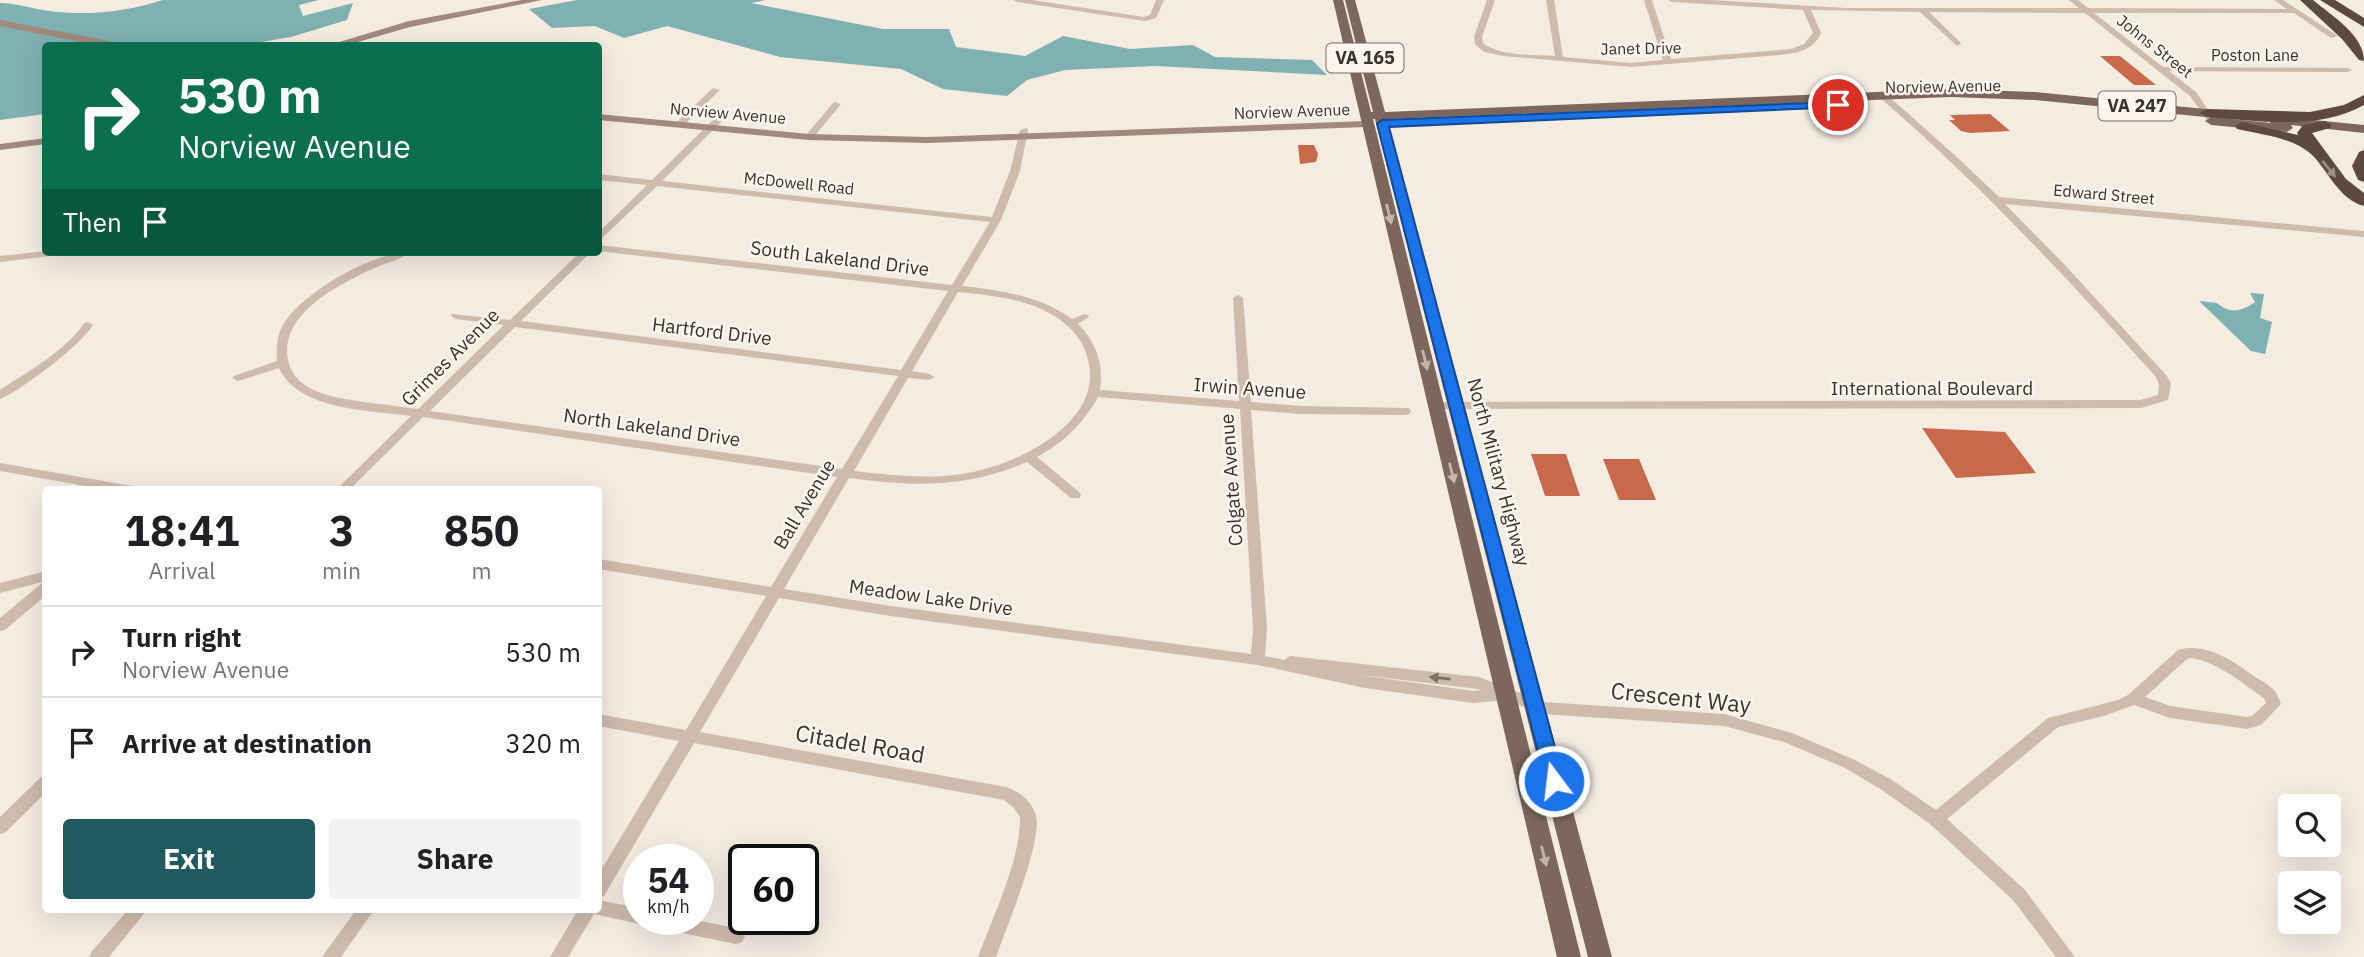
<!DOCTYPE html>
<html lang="en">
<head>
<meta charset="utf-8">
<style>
  :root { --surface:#fff; --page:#f2f2f2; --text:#202124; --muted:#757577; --line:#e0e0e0; --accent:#1f5a5e }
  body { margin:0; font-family:"IBM Plex Sans",sans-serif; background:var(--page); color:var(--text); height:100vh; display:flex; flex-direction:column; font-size:26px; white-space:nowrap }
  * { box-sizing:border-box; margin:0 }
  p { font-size:23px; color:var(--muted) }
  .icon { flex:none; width:38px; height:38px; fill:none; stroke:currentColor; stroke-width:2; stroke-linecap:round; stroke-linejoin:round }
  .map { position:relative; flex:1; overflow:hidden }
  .side { position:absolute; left:42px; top:486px; width:560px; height:427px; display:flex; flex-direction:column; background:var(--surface); border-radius:7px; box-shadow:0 7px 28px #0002 }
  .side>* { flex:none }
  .guide { position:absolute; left:42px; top:42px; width:560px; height:214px; border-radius:7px; box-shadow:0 7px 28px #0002; background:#0b6e4f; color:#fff; overflow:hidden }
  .tools { position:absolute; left:2278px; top:794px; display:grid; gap:14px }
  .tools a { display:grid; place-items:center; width:63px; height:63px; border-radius:7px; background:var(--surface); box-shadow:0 7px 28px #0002; font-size:35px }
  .speed { position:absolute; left:623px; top:844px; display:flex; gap:14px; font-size:35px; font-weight:700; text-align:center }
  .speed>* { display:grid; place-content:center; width:91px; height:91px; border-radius:50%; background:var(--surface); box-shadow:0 7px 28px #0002; line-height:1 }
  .speed small { font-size:18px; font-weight:400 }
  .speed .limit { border:4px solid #111; border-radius:10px; background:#fff; color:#111 }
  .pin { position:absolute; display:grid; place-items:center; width:60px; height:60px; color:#fff; margin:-30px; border:4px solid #fff; border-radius:50%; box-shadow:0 2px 7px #0007 }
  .me { position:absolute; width:77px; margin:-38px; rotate:345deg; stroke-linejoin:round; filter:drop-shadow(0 0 5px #0008) }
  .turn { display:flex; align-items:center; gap:24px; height:147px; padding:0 21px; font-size:32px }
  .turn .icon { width:91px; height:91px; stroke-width:2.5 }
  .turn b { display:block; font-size:49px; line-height:60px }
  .then { display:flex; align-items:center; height:66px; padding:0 21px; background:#0003; gap:14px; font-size:26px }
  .eta { display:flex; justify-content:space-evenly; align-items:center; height:119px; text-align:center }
  .eta b { font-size:42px; font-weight:700; line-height:49px }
  .button { display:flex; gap:14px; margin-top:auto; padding:14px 21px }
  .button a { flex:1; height:80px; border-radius:7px; background:var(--accent); color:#fff; font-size:28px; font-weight:700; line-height:80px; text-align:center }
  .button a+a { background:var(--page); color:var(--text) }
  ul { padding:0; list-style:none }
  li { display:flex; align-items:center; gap:21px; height:91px; padding:0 21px; border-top:2px solid var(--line) }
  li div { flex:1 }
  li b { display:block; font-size:26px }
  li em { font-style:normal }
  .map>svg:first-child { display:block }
</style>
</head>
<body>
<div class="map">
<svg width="2364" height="957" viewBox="0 0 2364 957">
  <rect width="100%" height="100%" fill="#f4ebe1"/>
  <!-- water -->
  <g fill="#7fb0b2">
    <path d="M163,0H319L299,5L303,16L353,3L347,20L291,37L243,45L151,46L130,42L119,46H46L45,114L0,120V3C16,3 33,9 49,11C88,16 125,12 163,0Z"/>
    <polygon points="577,0 766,0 751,3 883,29 949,29 956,47 1025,56 1063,36 1130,49 1193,45 1215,57 1312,60 1327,75 1155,66 1065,70 1027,80 1007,96 943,89 901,69 780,57 667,26 624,38 595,26 552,28 529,9"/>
    <path d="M2250,293L2264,294L2260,318L2272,322L2265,354L2251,351L2199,301L2217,303C2231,315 2242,311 2255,302Z"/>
  </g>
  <!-- building -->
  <g fill="#c8694b">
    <polygon points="2100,56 2120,56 2156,85 2134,85"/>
    <polygon points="1990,114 2010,131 1970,133 1961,131 1949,120 1955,120 1950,115"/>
    <polygon points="1298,145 1314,145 1318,154 1316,162 1300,164"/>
    <polygon points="1922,428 2005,432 2036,473 1956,478"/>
    <polygon points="1531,454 1566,454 1580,496 1545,496"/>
    <polygon points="1603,459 1639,459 1656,500 1619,500"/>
  </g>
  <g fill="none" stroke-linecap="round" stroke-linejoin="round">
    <!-- minor -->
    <g fill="#cdbbac" fill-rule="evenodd">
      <polygon points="1013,0 1032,0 1144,17 1150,15 1156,0 1164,0 1156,18 1145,21 1017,2"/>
      <path d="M1487,0H1495L1482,37L1483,43C1501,57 1532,54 1555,56L1546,0H1554L1563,57L1631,63L1663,60L1644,0H1652L1671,59L1791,49L1804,44L1813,33L1803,10L1672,2L1668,0H1710L1846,8H2079L2069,0H2078L2088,8L2287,9L2274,0H2283L2338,36L2331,38L2294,13H2094L2163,67L2348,68L2352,70L2348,72L2169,71L2196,92L2216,121L2212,124L2209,123L2190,96L2085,13L1929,12L1960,42L1961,44L1957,46L1920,12L1811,10L1821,33C1813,51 1797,53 1779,55L1631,67L1504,56L1484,52L1475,44L1474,37Z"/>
      <polygon points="713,88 720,90 682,127 676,127 676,123"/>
      <path d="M1879,93H1885L1959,159L1999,197L2364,231V237L2005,204L2064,264L2167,376L2171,384L2168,400L2141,408L1432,409L1430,406L1436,402L2140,400L2158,395L2159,384L2156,377C2068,279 1979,183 1879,97Z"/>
      <polygon points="834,102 841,104 812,139 806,139 806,135"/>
      <path d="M718,117L722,120L721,122L662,181L992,217L1010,171L1020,130L1027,128L1028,130L1020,171L1001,220L962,286C1000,290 1041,296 1072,319L1084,314L1088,315L1089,317L1078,324C1096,342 1104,364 1100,390L1239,401L1233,298L1238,295L1243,298L1251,402L1301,406L1409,408L1411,411L1409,414L1405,415L1301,414L1251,410L1267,628L1265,656L1284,660L1290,656L1479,677L1544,702L1724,714L1792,733L1855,760L1892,780L1936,810L2048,718L2118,700L2128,695L2178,650C2206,642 2233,661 2255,677C2260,680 2268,684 2273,689C2277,693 2279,699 2281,704L2261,725L2247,729L2170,718L2134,705L2104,716L2058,727L1947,819L2025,890L2075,957H2056L2013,900L1930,824L1882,790L1845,768L1784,742L1724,726L1543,714L1506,700L1473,703L1365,688L1258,665L891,616L779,598L700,732L1006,787C1020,792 1032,801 1036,816C1042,844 1006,928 996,957H978C993,917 1021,859 1020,817L1014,808L1004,800L694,743L604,896L598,898V875L679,741L598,726V714L686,730L766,596L598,569V559L771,587L837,477L423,417L349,490H336L411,416C370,410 299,411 279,368L238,381L232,378L234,376L277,361C276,346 277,333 286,320C309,289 373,252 411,252C402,259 388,262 377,267C360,274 344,283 329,292C308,306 287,325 287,351C288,392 332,397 364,402C382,404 400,407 418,409L504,325L456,319L451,316L452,314L510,320L580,252H591L521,321L901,370L948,291L598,251V245L952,285L990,222L657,186L598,242V233L647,185L598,180V174L652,180L715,118ZM958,292C991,295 1028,299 1056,317C1074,329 1085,343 1089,364C1100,420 1027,459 981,470C940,481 896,476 854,471L908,378L929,380L935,377L929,374L912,371ZM515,327L898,376L842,469L430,411ZM1098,397L1240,409L1253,628L1251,654L891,606L784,589L849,478C914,487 966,488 1027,462L1071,498H1079L1081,495L1079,492L1037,457C1064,442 1083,424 1098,397ZM2192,658C2219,663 2242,683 2264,698L2266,703L2252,716L2247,717L2170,706L2145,697L2187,659ZM1353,674L1478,689L1482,690L1473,691Z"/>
      <polygon points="46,251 64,252 59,255 0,262 0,256"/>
      <path d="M88,322L93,325C82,344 21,391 0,399V390C27,372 67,350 84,323Z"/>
      <polygon points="0,463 132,486 138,490 108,490 0,471"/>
      <polygon points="46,571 46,581 0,593 0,583"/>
      <polygon points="46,582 46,595 5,630 0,631 0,618 41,584"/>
      <polygon points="46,776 46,792 6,832 0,834 0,817 41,777"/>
      <polygon points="598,900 639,908 639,919 690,919 736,928 742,930 745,936 742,942 736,944 653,927 647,924 645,921 639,924 594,914 568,957 550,957 578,910 598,910"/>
      <polygon points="128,910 147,910 109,957 89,957 92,951"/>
      <polygon points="356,910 374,910 341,957 322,957"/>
    </g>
    <!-- secondary -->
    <g fill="#a18a7d" fill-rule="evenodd">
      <polygon points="522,0 542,0 410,27 344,46 326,46 409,21"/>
      <polygon points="0,20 119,43 124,46 101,46 0,26"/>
      <polygon points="598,114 809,134 927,137 1367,121 1372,124 1367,127 927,143 809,140 598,120"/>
      <polygon points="46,138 46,144 0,150 0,144"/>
    </g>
    <!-- primary -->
    <g fill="#7d675c" fill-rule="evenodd">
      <polygon points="1333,0 1343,0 1371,112 1373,112 1345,0 1355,0 1385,112 1950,89 2035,92 2225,111 2231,115 2225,119 2035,100 1950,97 1387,119 1612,957 1588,957 1375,119 1373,119 1581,957 1557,957"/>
      <polygon points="2274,116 2364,125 2364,133 2291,125 2293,128 2287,132 2211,125 2205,121 2211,117 2271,123 2268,120"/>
    </g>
    <!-- motorway -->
    <g fill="#5c4a42" fill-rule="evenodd">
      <path d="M2300,0H2313C2332,16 2364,35 2364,61L2359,60L2342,39Z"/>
      <polygon points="2320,0 2335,0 2364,18 2364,27"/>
      <path d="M2364,95V105C2318,131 2258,121 2207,117L2200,113L2207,109L2310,112L2344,105Z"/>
      <path d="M2325,121L2332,125L2330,128L2312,133L2346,179L2364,193V206C2340,200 2329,173 2314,157C2295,137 2262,135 2237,129L2235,126L2242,122L2298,135L2297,133L2303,125Z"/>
      <polygon points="2364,150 2364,182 2358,180 2352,166 2359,152"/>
    </g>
  </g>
  <!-- one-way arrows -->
  <defs><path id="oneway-solid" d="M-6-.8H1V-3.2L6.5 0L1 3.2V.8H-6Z" transform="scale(1.75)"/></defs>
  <use fill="#9c8e87" href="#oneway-solid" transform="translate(2329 169) rotate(51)"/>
  <g fill="#c2b5ac">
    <use href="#oneway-solid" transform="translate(1389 214) rotate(76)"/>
    <use href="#oneway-solid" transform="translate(1425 360) rotate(76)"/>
    <use href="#oneway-solid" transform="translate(1452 473) rotate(76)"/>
    <use href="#oneway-solid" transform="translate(1544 856) rotate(76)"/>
  </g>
  <use fill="#7d6f65" href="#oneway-solid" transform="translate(1440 678) rotate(-174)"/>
  <!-- route -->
  <polygon fill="#1a73e8" stroke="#114b97" stroke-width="2" points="1838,102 1841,103 1841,107 1389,127 1564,781 1561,787 1554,789 1547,787 1377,124 1382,120"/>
  <g text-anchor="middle" stroke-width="5" stroke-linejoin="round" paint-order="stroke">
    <!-- far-street labels -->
    <g font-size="16" fill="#3b302b" stroke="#fbf5ee">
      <text transform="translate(2155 46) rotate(38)" y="6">Johns Street</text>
      <text transform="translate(1641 48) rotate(-1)" y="6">Janet Drive</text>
      <text x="2255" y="61">Poston Lane</text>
      <text transform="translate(1943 86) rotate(-1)" y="6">Norview Avenue</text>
      <text transform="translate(1292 111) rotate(-2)" y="6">Norview Avenue</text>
      <text transform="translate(728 113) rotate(5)" y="6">Norview Avenue</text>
      <text transform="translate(799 183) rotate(6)" y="6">McDowell Road</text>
      <text transform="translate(2104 194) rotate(5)" y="6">Edward Street</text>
    </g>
    <!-- shield labels -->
    <g fill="#fbf5ee" stroke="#756b66" stroke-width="2">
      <rect x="1326.5" y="43.5" width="77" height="29" rx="5"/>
      <rect x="2098.5" y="91.5" width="77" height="29" rx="5"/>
    </g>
    <g font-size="18" font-weight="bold" fill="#3b302b">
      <text x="1365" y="64">VA 165</text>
      <text x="2137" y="112">VA 247</text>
    </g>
    <!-- street labels -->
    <g font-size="19" fill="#3b302b" stroke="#fbf5ee">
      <text transform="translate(840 258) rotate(7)" y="7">South Lakeland Drive</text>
      <text transform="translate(712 331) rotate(7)" y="7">Hartford Drive</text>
      <text transform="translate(450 357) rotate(-45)" y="7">Grimes Avenue</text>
      <text transform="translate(1250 388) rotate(4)" y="7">Irwin Avenue</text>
      <text x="1932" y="395">International Boulevard</text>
      <text transform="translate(652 427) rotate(8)" y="7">North Lakeland Drive</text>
      <text transform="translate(1499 472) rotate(75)" y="7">North Military Highway</text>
      <text transform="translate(1231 480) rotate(-94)" y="7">Colgate Avenue</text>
      <text transform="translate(804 504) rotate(-59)" y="7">Ball Avenue</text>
      <text transform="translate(931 597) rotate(8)" y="7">Meadow Lake Drive</text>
    </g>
    <!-- near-street labels -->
    <g font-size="23" fill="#3b302b" stroke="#fbf5ee">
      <text transform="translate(1681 698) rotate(6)" y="8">Crescent Way</text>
      <text transform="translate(860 744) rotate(10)" y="8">Citadel Road</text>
    </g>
  </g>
</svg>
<div class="tools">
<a><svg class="icon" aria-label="search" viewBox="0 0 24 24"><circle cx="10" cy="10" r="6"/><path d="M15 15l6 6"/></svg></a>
<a><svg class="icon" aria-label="layers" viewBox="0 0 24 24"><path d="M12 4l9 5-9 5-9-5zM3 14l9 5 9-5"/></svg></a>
</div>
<div class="speed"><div>54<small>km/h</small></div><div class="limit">60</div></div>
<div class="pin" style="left:1838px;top:105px;background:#d93025"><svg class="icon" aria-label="arrive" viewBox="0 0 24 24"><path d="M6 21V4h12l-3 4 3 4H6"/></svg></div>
<svg class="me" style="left:1554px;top:781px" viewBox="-20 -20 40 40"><circle r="17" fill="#1a73e8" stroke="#fff" stroke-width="3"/><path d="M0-11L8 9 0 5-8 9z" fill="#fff"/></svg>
<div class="guide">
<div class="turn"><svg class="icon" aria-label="right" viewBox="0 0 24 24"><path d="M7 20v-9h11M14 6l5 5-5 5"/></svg><div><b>530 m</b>Norview Avenue</div></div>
<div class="then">Then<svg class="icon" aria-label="arrive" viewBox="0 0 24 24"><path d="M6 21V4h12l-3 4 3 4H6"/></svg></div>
</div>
<section class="side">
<div class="eta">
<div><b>18:41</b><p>Arrival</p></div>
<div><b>3</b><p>min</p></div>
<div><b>850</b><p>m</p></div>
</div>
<ul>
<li><svg class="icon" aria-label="right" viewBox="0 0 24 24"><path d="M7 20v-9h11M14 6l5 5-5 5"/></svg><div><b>Turn right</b><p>Norview Avenue</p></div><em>530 m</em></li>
<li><svg class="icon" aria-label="arrive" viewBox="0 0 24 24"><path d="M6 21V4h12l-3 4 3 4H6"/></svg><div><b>Arrive at destination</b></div><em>320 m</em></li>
</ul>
<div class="button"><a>Exit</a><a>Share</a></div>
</section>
</div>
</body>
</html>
